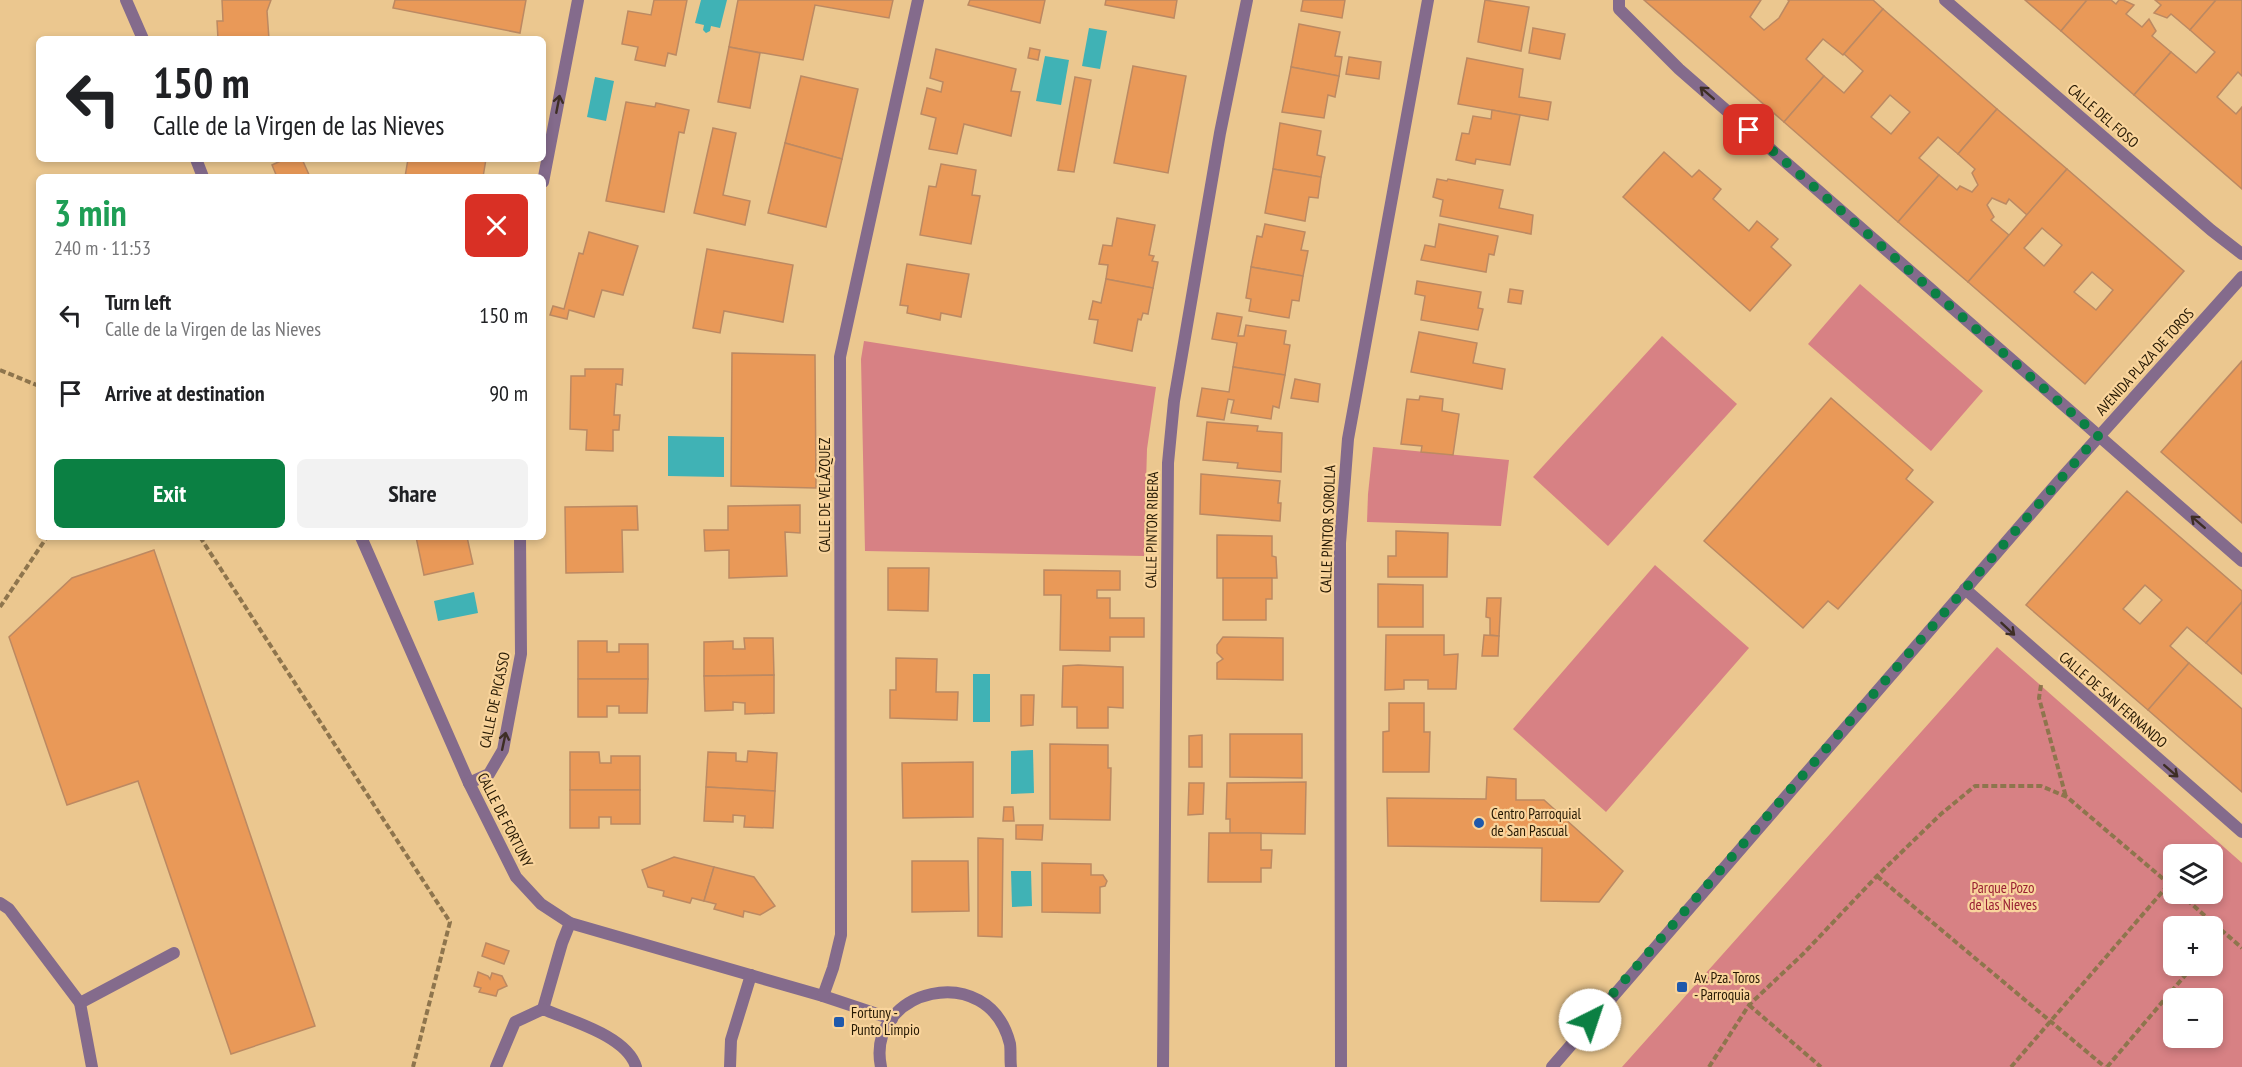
<!DOCTYPE html>
<html lang="en">
<head>
<meta charset="utf-8">
<style>
  :root { --surface:#fff; --page:#f2f2f2; --text:#202124; --muted:#757577; --accent:#0b8043 }
  body { margin:0; font-family:"PT Sans Narrow",sans-serif; background:var(--page); color:var(--text); height:100vh; display:flex; flex-direction:column; font-size:22px; white-space:nowrap }
  * { box-sizing:border-box; margin:0 }
  p { font-size:20px; color:var(--muted) }
  .icon { flex:none; width:33px; height:33px; fill:none; stroke:currentColor; stroke-width:2; stroke-linecap:round; stroke-linejoin:round }
  .map { position:relative; flex:1; overflow:hidden }
  .sheet { position:absolute; left:36px; top:174px; width:510px; height:366px; display:flex; flex-direction:column; background:var(--surface); border-radius:9px; box-shadow:0 3px 9px #0003 }
  .sheet>* { flex:none }
  .banner { position:absolute; left:36px; top:36px; width:510px; height:126px; border-radius:9px; box-shadow:0 3px 9px #0003; background:#fff; color:var(--text); overflow:hidden }
  .fabs { position:absolute; left:2163px; top:844px; display:grid; gap:12px }
  .fabs a { display:grid; place-items:center; width:60px; height:60px; border-radius:9px; background:var(--surface); box-shadow:0 3px 9px #0003; font-size:30px }
  .pin { position:absolute; display:grid; place-items:center; width:51px; height:51px; color:#fff; margin:-26px; border-radius:12px; box-shadow:0 3px 9px #0006 }
  .me { position:absolute; width:66px; margin:-33px; rotate:41deg; stroke-linejoin:round; filter:drop-shadow(0 0 4px #0008) }
  .turn { display:flex; align-items:center; gap:21px; height:126px; padding:0 18px; font-size:27px }
  .turn .icon { width:78px; height:78px; stroke-width:2.5 }
  .turn b { display:block; font-size:42px; line-height:51px }
  .round { display:grid; place-items:center; flex:none; width:63px; height:63px; border-radius:9px; background:var(--page) }
  .summary { display:flex; align-items:center; justify-content:space-between; height:102px; padding:0 18px }
  h1 { font-size:36px; font-weight:800; line-height:45px; color:#1e9e55 }
  .action { display:flex; gap:12px; margin-top:auto; padding:12px 18px }
  .action a { flex:1; height:69px; border-radius:9px; background:var(--accent); color:#fff; font-size:24px; font-weight:800; line-height:69px; text-align:center }
  .action a+a { background:var(--page); color:var(--text) }
  ul { padding:0; list-style:none }
  li { display:flex; align-items:center; gap:18px; height:78px; padding:0 18px }
  li div { flex:1 }
  li b { display:block; font-size:22px }
  li em { font-style:normal }
  .map>svg:first-child { display:block }
</style>
</head>
<body>
<div class="map">
<svg width="2242" height="1067" viewBox="0 0 2242 1067">
  <rect width="100%" height="100%" fill="#ebc78f"/>
  <!-- green -->
  <g fill="#d78184" fill-rule="evenodd">
    <polygon points="1860,284 1983,391 1931,451 1808,344"/>
    <polygon points="1662,336 1737,404 1608,546 1533,477"/>
    <polygon points="864,341 1156,387 1147,449 1144,556 865,551 861,359"/>
    <polygon points="1373,447 1509,460 1501,526 1367,522 1368,494"/>
    <polygon points="1655,565 1749,648 1606,812 1513,729"/>
    <path d="M1997,647L2242,863V1067H1622ZM2174,855H2212V894H2174ZM2174,927H2212V966H2174ZM2174,999H2212V1038H2174Z"/>
  </g>
  <!-- water -->
  <g fill="#40b2b5">
    <polygon points="701,0 727,0 720,28 711,26 710,31 706,33 703,30 704,25 695,23"/>
    <polygon points="1089,28 1107,31 1100,69 1082,66"/>
    <polygon points="1045,56 1069,60 1061,105 1036,101"/>
    <polygon points="595,77 614,81 606,121 587,117"/>
    <polygon points="668,436 724,437 724,477 668,476"/>
    <polygon points="474,592 478,613 438,621 434,601"/>
    <rect x="973" y="674" width="17" height="48"/>
    <polygon points="1033,750 1034,793 1011,794 1011,751"/>
    <polygon points="1011,871 1031,871 1032,906 1012,907"/>
  </g>
  <!-- building -->
  <g fill="#e99958" stroke="#bc8962" stroke-width="1.5" fill-rule="evenodd">
    <polygon points="222,0 271,0 267,11 269,39 218,39 217,21 223,21"/>
    <polygon points="395,0 526,0 520,33 393,8"/>
    <polygon points="654,0 687,0 676,55 668,53 665,66 635,60 638,47 622,44 628,11 651,15"/>
    <polygon points="738,0 893,0 889,18 815,5 803,60 729,47"/>
    <polygon points="970,0 1045,0 1040,23 968,5"/>
    <polygon points="1106,0 1177,0 1174,18 1105,5"/>
    <polygon points="1303,0 1345,0 1342,18 1301,11"/>
    <polygon points="1485,0 1529,7 1521,51 1478,42"/>
    <polygon points="1644,0 1761,0 1750,17 1764,30 1779,18 1789,1 1788,0 1873,0 1883,9 1843,55 1823,39 1806,59 1824,76 1784,122"/>
    <polygon points="2025,0 2087,0 2061,31"/>
    <polygon points="2087,0 2111,0 2116,4 2119,0 2123,0 2134,5 2126,14 2142,27 2149,19 2156,31 2152,36 2171,52 2134,95 2061,31"/>
    <polygon points="2155,0 2216,0 2190,30 2171,14 2167,18 2154,13 2161,5"/>
    <polygon points="2216,0 2242,0 2242,76 2238,72 2217,97 2236,114 2242,107 2242,189 2134,95 2171,52 2196,73 2215,52 2190,30"/>
    <path d="M1883,9L1997,109L1958,154L1938,137L1919,158L1939,175L1898,222L1784,122L1824,76L1844,93L1863,71L1844,54ZM1890,95L1910,112L1891,134L1871,117Z"/>
    <polygon points="1299,24 1340,32 1335,56 1342,57 1339,76 1291,67"/>
    <polygon points="1533,28 1565,34 1560,59 1529,53"/>
    <polygon points="729,47 760,53 750,108 718,102"/>
    <polygon points="1030,48 1040,50 1038,60 1028,58"/>
    <polygon points="936,49 1016,69 1011,91 1020,92 1011,136 964,124 957,154 929,149 936,118 921,114 927,88 941,92 943,82 930,78"/>
    <polygon points="1349,57 1381,62 1379,79 1346,74"/>
    <polygon points="1467,58 1523,69 1519,97 1551,102 1548,120 1458,104"/>
    <polygon points="1133,66 1186,76 1168,173 1114,163"/>
    <polygon points="1291,67 1339,76 1335,97 1328,95 1324,118 1282,112"/>
    <polygon points="801,76 858,89 842,159 785,143"/>
    <polygon points="1075,77 1091,80 1074,172 1058,170"/>
    <polygon points="626,102 655,107 656,103 689,110 684,133 679,132 664,212 606,201"/>
    <polygon points="1997,109 2067,169 2027,215 2009,199 2006,204 1992,198 1987,205 1994,217 1991,220 2009,235 1968,282 1898,222 1939,175 1957,190 1960,186 1972,192 1978,185 1972,173 1975,169 1958,154"/>
    <polygon points="1492,110 1520,115 1510,165 1476,159 1475,164 1456,160 1462,133 1469,134 1473,116 1491,119"/>
    <polygon points="1280,123 1321,131 1317,155 1325,157 1321,177 1273,169"/>
    <polygon points="713,128 736,133 723,195 750,201 745,225 694,213"/>
    <polygon points="785,143 842,159 826,227 768,213"/>
    <polygon points="1664,152 1692,177 1699,170 1721,189 1713,199 1749,231 1757,221 1778,239 1771,247 1791,265 1750,311 1623,197"/>
    <polygon points="285,159 302,159 310,177 277,177 272,165"/>
    <polygon points="408,159 486,159 483,177 405,177"/>
    <polygon points="941,164 976,170 972,195 980,196 971,244 920,235 929,186 936,187"/>
    <polygon points="1273,169 1321,177 1318,198 1309,197 1305,221 1265,213"/>
    <path d="M2067,169L2184,271L2085,384L1968,282ZM2042,228L2062,245L2044,266L2024,248ZM2092,272L2113,290L2096,310L2074,292Z"/>
    <polygon points="1437,179 1447,181 1448,179 1503,190 1499,208 1533,215 1531,234 1440,216 1443,200 1433,197"/>
    <polygon points="1117,218 1155,225 1149,255 1154,256 1152,261 1158,262 1153,288 1106,279 1108,265 1099,264 1103,245 1112,246"/>
    <polygon points="1265,224 1305,232 1301,250 1308,251 1303,276 1251,267 1257,236 1262,237"/>
    <polygon points="1439,224 1498,236 1494,255 1489,254 1486,272 1421,260 1425,245 1435,247"/>
    <polygon points="589,232 638,246 623,295 602,290 594,317 569,310 567,319 550,315 553,306 564,309 579,253 583,254"/>
    <polygon points="707,249 793,265 783,322 724,311 720,333 693,328"/>
    <polygon points="907,264 969,274 961,317 941,313 940,320 907,313 908,306 900,305"/>
    <polygon points="1251,267 1303,276 1299,301 1292,300 1289,318 1249,311 1251,299 1246,298"/>
    <polygon points="1106,279 1153,288 1148,314 1143,313 1141,320 1138,319 1132,351 1094,343 1098,320 1089,319 1093,301 1101,303"/>
    <polygon points="1417,281 1481,292 1478,308 1483,309 1478,330 1421,320 1425,296 1415,294"/>
    <polygon points="1510,289 1523,291 1521,304 1508,302"/>
    <polygon points="1217,313 1242,317 1238,336 1244,336 1246,325 1286,331 1284,344 1290,345 1285,375 1233,367 1237,343 1212,339"/>
    <polygon points="1419,332 1477,343 1473,363 1505,369 1502,389 1411,372"/>
    <polygon points="732,353 815,355 816,488 731,486"/>
    <polygon points="2242,361 2242,523 2161,452"/>
    <polygon points="1233,367 1285,375 1279,408 1273,406 1271,419 1231,413 1234,400 1228,399 1224,420 1197,416 1202,388 1229,392"/>
    <polygon points="585,369 623,369 622,385 616,384 614,415 620,415 619,430 613,430 613,451 586,450 587,430 570,429 571,376 585,376"/>
    <polygon points="1295,379 1320,384 1318,402 1291,398"/>
    <polygon points="1420,396 1443,399 1442,411 1459,414 1453,455 1421,452 1422,446 1401,444 1407,399 1419,400"/>
    <polygon points="1831,398 1913,470 1906,479 1933,502 1838,609 1828,601 1803,628 1704,541"/>
    <polygon points="1207,422 1258,426 1257,431 1282,433 1281,472 1237,468 1238,463 1203,460"/>
    <polygon points="1201,474 1280,481 1278,503 1281,503 1280,521 1200,514"/>
    <path d="M2127,491L2242,591V602L2206,643L2187,627L2170,646L2189,663L2148,710L2026,605ZM2145,585L2162,600L2140,624L2123,609Z"/>
    <polygon points="800,505 800,533 785,532 787,576 729,578 729,550 705,551 704,530 728,530 728,506"/>
    <polygon points="637,506 638,530 622,530 623,572 566,573 565,507"/>
    <polygon points="1396,531 1448,533 1447,577 1388,577 1388,556 1396,556"/>
    <polygon points="1217,535 1272,536 1272,556 1276,557 1277,578 1217,578"/>
    <polygon points="416,537 467,537 473,564 424,575"/>
    <polygon points="154,550 315,1026 231,1054 138,781 67,805 9,637 72,578"/>
    <polygon points="888,568 929,568 928,611 888,610"/>
    <polygon points="1044,570 1120,571 1120,590 1097,590 1097,598 1110,598 1110,618 1144,618 1144,637 1110,637 1110,651 1060,650 1061,595 1044,595"/>
    <polygon points="1223,578 1272,578 1272,599 1266,599 1266,620 1223,620"/>
    <polygon points="1378,584 1423,585 1423,627 1378,627"/>
    <polygon points="1487,598 1501,598 1499,636 1490,635 1490,618 1486,617"/>
    <polygon points="2242,602 2242,674 2206,643"/>
    <polygon points="1386,635 1444,635 1444,655 1458,654 1456,689 1428,689 1428,680 1404,680 1404,689 1385,690"/>
    <polygon points="1484,635 1499,636 1498,656 1482,656"/>
    <polygon points="1223,637 1283,638 1283,680 1217,679 1217,663 1223,659 1217,653 1217,645"/>
    <polygon points="744,638 773,638 774,675 704,676 704,642 733,641 733,649 745,649"/>
    <polygon points="578,641 607,641 607,652 619,652 619,644 648,644 648,679 578,679"/>
    <polygon points="896,658 937,659 936,692 958,692 957,720 890,718 890,690 896,690"/>
    <polygon points="2189,663 2242,709 2242,792 2148,710"/>
    <polygon points="1078,665 1123,667 1123,708 1108,707 1108,728 1077,728 1077,707 1062,707 1063,666"/>
    <polygon points="774,675 774,713 745,714 745,703 733,702 733,710 705,711 704,676"/>
    <polygon points="578,679 648,679 647,713 619,713 619,706 607,706 607,717 578,717"/>
    <polygon points="1021,695 1034,695 1033,725 1021,726"/>
    <polygon points="1389,703 1424,703 1424,732 1430,732 1429,772 1383,772 1383,732 1389,731"/>
    <polygon points="1230,734 1302,734 1302,778 1230,777"/>
    <polygon points="1202,735 1202,767 1189,767 1189,736"/>
    <polygon points="1050,744 1108,745 1108,768 1111,768 1110,820 1050,819"/>
    <polygon points="748,751 777,753 775,791 706,787 708,752 736,753 736,761 747,762"/>
    <polygon points="570,752 599,752 600,763 611,763 611,756 640,756 640,790 570,790"/>
    <polygon points="973,762 973,817 903,818 902,763"/>
    <polygon points="1487,777 1516,779 1516,800 1544,800 1623,871 1599,902 1541,901 1542,848 1388,846 1387,798 1486,799"/>
    <polygon points="1306,782 1305,834 1230,833 1230,819 1226,819 1227,783"/>
    <polygon points="1189,783 1204,783 1203,814 1188,815"/>
    <polygon points="706,787 775,791 773,828 744,827 745,816 733,815 733,822 704,821"/>
    <polygon points="570,790 640,790 640,824 611,824 611,817 599,817 599,828 570,828"/>
    <polygon points="1004,807 1013,807 1014,821 1003,821"/>
    <polygon points="1016,825 1043,825 1042,840 1016,839"/>
    <polygon points="1209,833 1261,833 1261,850 1272,850 1271,868 1261,868 1261,882 1208,882"/>
    <polygon points="978,838 1003,839 1002,937 978,936"/>
    <polygon points="674,857 714,867 704,901 692,898 690,903 663,896 664,891 648,887 642,870"/>
    <polygon points="912,861 968,861 969,911 912,912"/>
    <polygon points="1042,863 1091,864 1091,875 1103,875 1107,881 1105,886 1100,887 1100,913 1042,912"/>
    <polygon points="714,867 754,877 775,906 760,915 744,911 743,917 714,909 716,904 704,901"/>
    <polygon points="486,943 509,951 504,964 482,956"/>
    <polygon points="478,972 488,976 490,979 492,973 502,976 507,986 498,990 496,996 479,992 481,988 474,986"/>
  </g>
  <g fill="none" stroke-linecap="round" stroke-linejoin="round">
    <!-- path -->
    <g stroke="#8e754d" stroke-width="4" stroke-dasharray="6 3" stroke-linecap="butt">
      <polyline points="0,370 39,386"/>
      <polyline points="200,537 450,922 413,1067"/>
      <polyline points="0,607 47,537"/>
      <polyline points="2041,685 2039,698 2066,797"/>
      <polyline points="1877,876 2105,1067"/>
      <polyline points="2180,894 2242,948"/>
      <polyline points="2212,943 2223,931"/>
      <polyline points="1749,1005 1821,1067"/>
      <polyline points="1709,1067 1749,1005 1803,954 1877,876 1941,814 1975,786 2041,786 2067,797 2174,888"/>
      <polyline points="2011,1067 2169,884"/>
      <polyline points="2107,1067 2193,966"/>
    </g>
    <!-- service -->
    <g stroke="#846b8c" stroke-width="12">
      <polyline points="0,903 9,909 80,1003 92,1067"/>
      <polyline points="80,1003 174,953"/>
      <polyline points="543,1009 562,943 570,923"/>
      <path d="M496,1067L515,1022L543,1009C571,1021 627,1036 636,1067"/>
      <polyline points="730,1067 731,1040 751,975"/>
    </g>
    <!-- minor -->
    <g stroke="#846b8c" stroke-width="12">
      <polyline points="126,0 143,39"/>
      <polyline points="1619,0 1619,9 1679,69 2242,561"/>
      <polyline points="1945,0 2211,230 2242,254"/>
      <polyline points="196,159 203,177"/>
      <polyline points="543,182 578,0"/>
      <polyline points="361,537 469,783 516,877 541,904 570,923 823,996 892,1019"/>
      <polyline points="1965,589 2242,832"/>
      <polyline points="469,783 489,774 503,750 521,654 520,537"/>
      <polyline points="823,996 833,968 841,935 840,357 918,0"/>
      <path d="M881,1067C865,989 989,958 1010,1044C1011,1051 1010,1060 1011,1067"/>
      <polyline points="1163,1067 1168,463 1174,401 1220,133 1247,0"/>
      <polyline points="1341,1067 1340,543 1348,439 1428,0"/>
      <polyline points="1552,1067 2059,481 2242,277"/>
    </g>
  </g>
  <!-- one-way arrows -->
  <defs><path id="oneway-shaft" d="M-6 0H5M1.5-3L5.5 0L1.5 3" fill="none" stroke-width="1.6" stroke-linecap="round" stroke-linejoin="round" transform="scale(1.5)"/></defs>
  <g stroke="#3e2e25">
    <use href="#oneway-shaft" transform="translate(1707 93) rotate(-139)"/>
    <use href="#oneway-shaft" transform="translate(558 104) rotate(-79)"/>
    <use href="#oneway-shaft" transform="translate(2198 522) rotate(-139)"/>
    <use href="#oneway-shaft" transform="translate(2008 629) rotate(43)"/>
    <use href="#oneway-shaft" transform="translate(504 741) rotate(-78)"/>
    <use href="#oneway-shaft" transform="translate(2171 771) rotate(41)"/>
  </g>
  <g fill="none" stroke-linecap="round" stroke-linejoin="round">
    <!-- route -->
    <polyline stroke="#0b8043" stroke-width="10" stroke-dasharray="0 18" points="1590,1020 2098,436 1749,130"/>
  </g>
  <!-- markers -->
  <g fill="#1f59ab" stroke="#f9d49c" stroke-width="2">
    <circle cx="1479" cy="823" r="6"/>
    <rect x="1676" y="981" width="12" height="12" rx="3"/>
    <rect x="833" y="1016" width="12" height="12" rx="3"/>
  </g>
  <g text-anchor="middle" stroke-width="4.5" stroke-linejoin="round" paint-order="stroke">
    <!-- street labels -->
    <g font-size="15" fill="#261903" stroke="#f9d49c">
      <text transform="translate(2103 116) rotate(41)" y="5">CALLE DEL FOSO</text>
      <text transform="translate(2145 362) rotate(-48)" y="5">AVENIDA PLAZA DE TOROS</text>
      <text transform="translate(825 495) rotate(-90)" y="5">CALLE DE VELÁZQUEZ</text>
      <text transform="translate(1328 529) rotate(-88)" y="5">CALLE PINTOR SOROLLA</text>
      <text transform="translate(1152 530) rotate(-89)" y="5">CALLE PINTOR RIBERA</text>
      <text transform="translate(495 700) rotate(-78)" y="5">CALLE DE PICASSO</text>
      <text transform="translate(2113 700) rotate(41)" y="5">CALLE DE SAN FERNANDO</text>
      <text transform="translate(505 820) rotate(63)" y="5">CALLE DE FORTUNY</text>
    </g>
    <!-- poi labels -->
    <g font-size="15" fill="#261903" stroke="#f9d49c" text-anchor="start">
      <text x="1491" y="819">Centro Parroquial<tspan x="1491" dy="17">de San Pascual</tspan></text>
      <text x="1694" y="983">Av. Pza. Toros<tspan x="1694" dy="17">- Parroquia</tspan></text>
      <text x="851" y="1018">Fortuny -<tspan x="851" dy="17">Punto Limpio</tspan></text>
    </g>
    <!-- park labels -->
    <g font-size="15" fill="#992033" stroke="#f9d49c">
      <text x="2003" y="893">Parque Pozo<tspan x="2003" dy="17">de las Nieves</tspan></text>
    </g>
  </g>
</svg>
<div class="fabs">
<a><svg class="icon" aria-label="layers" viewBox="0 0 24 24"><path d="M12 4l9 5-9 5-9-5zM3 14l9 5 9-5"/></svg></a>
<a>+</a>
<a>−</a>
</div>
<div class="pin" style="left:1749px;top:130px;background:#d93025"><svg class="icon" aria-label="arrive" viewBox="0 0 24 24"><path d="M6 21V4h12l-3 4 3 4H6"/></svg></div>
<svg class="me" style="left:1590px;top:1020px" viewBox="-20 -20 40 40"><circle r="19" fill="#fff"/><path d="M0-13L10 11 0 6-10 11z" fill="#0b8043"/></svg>
<div class="banner">
<div class="turn"><svg class="icon" aria-label="left" viewBox="0 0 24 24"><path d="M17 20v-9H6M10 6l-5 5 5 5"/></svg><div><b>150 m</b>Calle de la Virgen de las Nieves</div></div>
</div>
<section class="sheet">
<div class="summary"><div><h1>3 min</h1><p>240 m · 11:53</p></div><a class="round" style="background:#d93025;color:#fff"><svg class="icon" aria-label="close" viewBox="0 0 24 24"><path d="M6 6l12 12M18 6L6 18"/></svg></a></div>
<ul>
<li><svg class="icon" aria-label="left" viewBox="0 0 24 24"><path d="M17 20v-9H6M10 6l-5 5 5 5"/></svg><div><b>Turn left</b><p>Calle de la Virgen de las Nieves</p></div><em>150 m</em></li>
<li><svg class="icon" aria-label="arrive" viewBox="0 0 24 24"><path d="M6 21V4h12l-3 4 3 4H6"/></svg><div><b>Arrive at destination</b></div><em>90 m</em></li>
</ul>
<div class="action"><a>Exit</a><a>Share</a></div>
</section>
</div>
</body>
</html>
